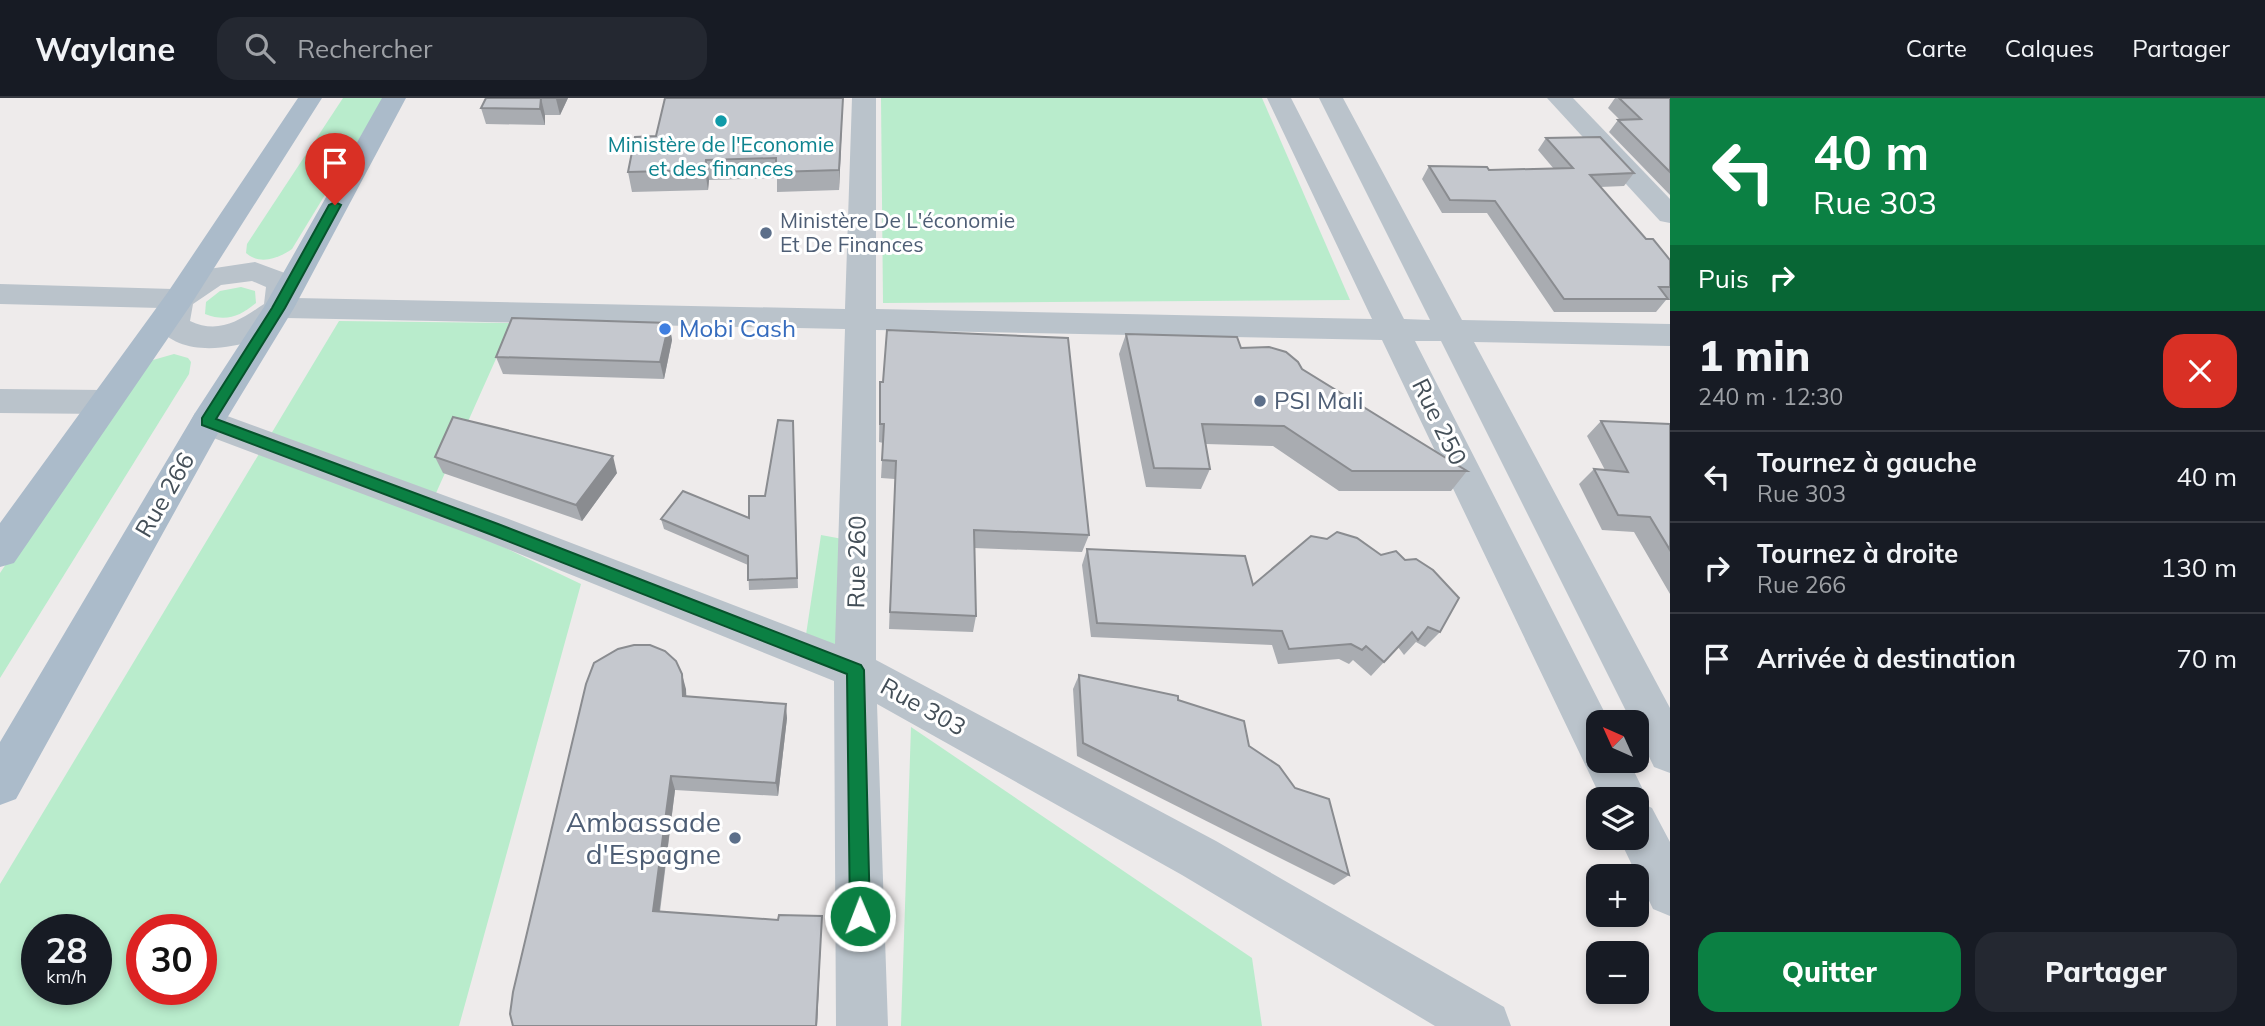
<!DOCTYPE html>
<html lang="fr">
<head>
<meta charset="utf-8">
<style>
  :root { --surface:#171b24; --page:#242831; --text:#f1f3f6; --muted:#9ea1a6; --line:#363941; --accent:#0b8043 }
  body { margin:0; font-family:Mulish,sans-serif; background:var(--page); color:var(--text); height:100vh; display:flex; flex-direction:column; font-size:26px; white-space:nowrap }
  * { box-sizing:border-box; margin:0 }
  p { font-size:23px; color:var(--muted) }
  .icon { flex:none; width:38px; height:38px; fill:none; stroke:currentColor; stroke-width:2; stroke-linecap:round; stroke-linejoin:round }
  .map { position:relative; flex:1; overflow:hidden }
  .sheet { display:flex; flex-direction:column; background:var(--surface); width:595px }
  .sheet>* { flex:none }
  .banner { background:#0b8043; color:#fff; overflow:hidden }
  .needle { width:46px; rotate:315deg }
  .tools { position:absolute; left:1586px; top:612px; display:grid; gap:14px }
  .tools a { display:grid; place-items:center; width:63px; height:63px; border-radius:14px; background:var(--surface); box-shadow:0 4px 10px #0003; font-size:35px }
  .speed { position:absolute; left:21px; top:816px; display:flex; gap:14px; font-size:35px; font-weight:700; text-align:center }
  .speed>* { display:grid; place-content:center; width:91px; height:91px; border-radius:50%; background:var(--surface); box-shadow:0 4px 10px #0003; line-height:1 }
  .speed small { font-size:18px; font-weight:400 }
  .speed .limit { border:10px solid #d22; background:#fff; color:#111 }
  .pin { position:absolute; display:grid; place-items:center; width:60px; height:60px; color:#fff; margin:-72px -30px; border-radius:50% 50% 50% 0; rotate:-45deg; box-shadow:0 0 7px #0007 }
  .pin .icon { rotate:45deg }
  .me { position:absolute; width:77px; margin:-38px; rotate:359deg; stroke-linejoin:round; filter:drop-shadow(0 0 5px #0008) }
  .turn { display:flex; align-items:center; gap:24px; height:147px; padding:0 28px; font-size:32px }
  .turn .icon { width:91px; height:91px; stroke-width:2.5 }
  .turn b { display:block; font-size:49px; line-height:60px }
  .then { display:flex; align-items:center; height:66px; padding:0 28px; background:#0003; gap:14px; font-size:26px }
  .round { display:grid; place-items:center; flex:none; width:74px; height:74px; border-radius:21px; background:var(--page) }
  .head { display:flex; align-items:center; justify-content:space-between; height:119px; padding:0 28px }
  h1 { font-size:42px; font-weight:800; line-height:52px }
  .primary-button { display:flex; gap:14px; margin-top:auto; padding:14px 28px }
  .primary-button a { flex:1; height:80px; border-radius:21px; background:var(--accent); color:#fff; font-size:28px; font-weight:800; line-height:80px; text-align:center }
  .primary-button a+a { background:var(--page); color:var(--text) }
  ul { padding:0; list-style:none }
  li { display:flex; align-items:center; gap:21px; height:91px; padding:0 28px; border-top:2px solid var(--line) }
  li div { flex:1 }
  li b { display:block; font-size:26px }
  li em { font-style:normal }
  header { display:flex; align-items:center; gap:42px; box-sizing:border-box; height:98px; padding:0 35px; background:var(--surface); border-bottom:2px solid var(--line) }
  header strong { font-size:33px }
  nav { display:flex; gap:38px; margin-inline-start:auto; font-size:24px }
  .search { width:490px; height:63px; background:var(--page); display:flex; align-items:center; gap:18px; box-sizing:border-box; padding:0 24px; border-radius:21px; color:var(--muted); font-size:26px }
  main { display:flex; flex:1; min-height:0 }
  .map>svg:first-child { display:block }
</style>
</head>
<body>
<header>
<strong>Waylane</strong>
<div class="search"><svg class="icon" aria-label="search" viewBox="0 0 24 24"><circle cx="10" cy="10" r="6"/><path d="M15 15l6 6"/></svg>Rechercher</div>
<nav><a>Carte</a><a>Calques</a><a>Partager</a></nav>
</header>
<main>
<div class="map">
<svg width="1670" height="928" viewBox="0 0 1670 928">
  <rect width="100%" height="100%" fill="#eeebeb"/>
  <!-- green -->
  <g fill="#b9eccc" fill-rule="evenodd">
    <path d="M343,0H384L292,151C278,161 259,167 246,155L247,146Z"/>
    <polygon points="881,0 1262,0 1350,202 883,205"/>
    <path d="M241,189L255,193L256,205C239,219 226,224 205,216L206,204L220,193Z"/>
    <path d="M339,223L512,225L428,413L581,486L459,928H0V786ZM37,831H96V891H37ZM142,831H201V891H142Z"/>
    <polygon points="174,256 188,260 191,264 189,276 0,580 0,475 134,276 146,264"/>
    <polygon points="821,437 859,444 851,553 804,550"/>
    <polygon points="911,629 1252,860 1262,928 901,928"/>
  </g>
  <g fill="none" stroke-linecap="round" stroke-linejoin="round">
    <!-- minor -->
    <g fill="#bac3cb" fill-rule="evenodd">
      <path d="M852,0H876V211L1372,221L1267,0H1291L1404,221L1430,222L1319,0H1343L1462,222L1670,226V248L1474,244L1670,610V675L1654,669L1636,632V625H1632L1441,243H1415L1610,625H1598V663H1629L1648,702L1646,707L1652,710L1670,744V818L1653,811L1619,740H1636V702H1602L1382,242L876,232V562L1216,743L1504,909L1511,928H1435L1182,777L877,606L888,928H836L834,583L480,440L195,333L190,324L195,315L207,312L219,315L506,420L835,546L845,231L286,220C276,227 265,238 254,242C224,253 176,257 157,227L161,210L0,206V186L173,191L202,172L255,164L293,178L297,185L295,200L845,211ZM252,183L266,189L264,206C240,222 219,237 190,223L193,206L221,187Z"/>
      <polygon points="1547,0 1573,0 1670,101 1670,125 1660,123"/>
      <polygon points="0,291 104,292 116,296 121,304 116,312 104,316 0,315"/>
    </g>
    <!-- major -->
    <g fill="#abbbca" fill-rule="evenodd">
      <polygon points="298,0 322,0 190,208 14,465 0,469 0,425 168,194"/>
      <polygon points="382,0 406,0 294,210 221,330 16,701 0,707 0,644 195,315 264,209"/>
    </g>
  </g>
  <!-- wall -->
  <g fill="#a9acb1">
    <polygon points="486,0 568,0 560,17 545,17 545,27 486,26 481,10"/>
    <polygon points="843,0 839,92 777,94 777,80 709,82 708,92 632,94 628,74 656,38"/>
    <polygon points="1615,0 1670,0 1670,97 1609,34 1618,22 1620,22 1608,10"/>
    <polygon points="1546,40 1634,75 1624,88 1600,89 1646,141 1670,162 1670,202 1666,202 1656,214 1554,214 1487,115 1442,115 1422,81 1429,68 1489,72 1554,71 1538,52"/>
    <polygon points="669,225 672,242 664,281 503,276 496,259"/>
    <polygon points="1126,236 1241,250 1302,271 1467,373 1451,393 1339,393 1273,348 1206,346 1210,371 1201,391 1146,389 1119,256"/>
    <polygon points="880,284 1089,437 1082,454 974,450 976,518 973,534 889,531 895,381 881,380 883,345 879,344"/>
    <polygon points="793,323 798,490 749,492 748,467 664,431 661,421 749,420 765,398"/>
    <polygon points="1601,323 1670,326 1670,496 1634,434 1602,432 1579,386 1594,371 1605,372 1587,338"/>
    <polygon points="435,359 617,375 582,423 443,375"/>
    <polygon points="1311,438 1440,534 1425,549 1416,544 1404,557 1398,549 1371,578 1353,562 1349,566 1339,561 1278,566 1272,547 1091,539 1082,467 1087,451 1253,487"/>
    <polygon points="1079,577 1178,602 1249,648 1349,777 1334,787 1077,658 1073,591"/>
    <polygon points="686,591 686,599 787,620 778,698 675,692 660,814 778,822 822,818 817,928 513,928"/>
  </g>
  <!-- shaded-wall -->
  <g fill="#8a8c90">
    <polygon points="541,0 545,17 545,27 540,11"/>
    <polygon points="556,0 568,0 560,17 556,1"/>
    <polygon points="843,0 839,92 839,72"/>
    <polygon points="706,62 709,82 708,92 705,72"/>
    <polygon points="669,225 672,242 664,281 660,264"/>
    <polygon points="613,358 617,375 582,423 576,407"/>
    <polygon points="682,576 686,591 687,613 683,598"/>
    <polygon points="786,606 787,620 778,698 776,685"/>
    <polygon points="671,678 675,692 658,824 653,813"/>
    <polygon points="822,818 817,928 816,928"/>
  </g>
  <!-- building -->
  <g fill="#c5c8ce" stroke="#8a8c90" stroke-width="2">
    <polygon points="486,0 556,0 541,0 540,11 481,10"/>
    <polygon points="665,0 843,0 839,72 776,74 776,60 706,62 705,72 628,74 635,39 656,38"/>
    <polygon points="1619,0 1670,0 1670,74 1618,22 1641,21"/>
    <polygon points="1600,39 1634,75 1590,77 1646,141 1653,141 1670,162 1670,189 1659,189 1668,201 1564,201 1495,103 1450,102 1429,68 1487,69 1489,72 1573,70 1546,40"/>
    <polygon points="512,220 669,225 660,264 496,259"/>
    <polygon points="887,232 1068,240 1089,437 974,432 976,518 890,514 896,363 882,362 884,326 880,326 880,284 883,284"/>
    <polygon points="1126,236 1237,239 1241,250 1269,249 1286,254 1298,264 1302,271 1467,373 1352,373 1284,328 1202,326 1210,371 1154,370"/>
    <polygon points="453,319 613,358 576,407 435,359"/>
    <polygon points="778,322 793,323 797,480 748,482 748,458 661,421 683,393 749,420 749,398 765,398"/>
    <polygon points="1601,323 1670,326 1670,452 1650,419 1618,417 1594,371 1628,374"/>
    <polygon points="1337,434 1357,440 1381,457 1396,453 1405,462 1416,461 1433,472 1459,500 1440,534 1428,529 1418,542 1412,534 1384,564 1366,548 1362,552 1351,546 1289,551 1282,533 1097,525 1087,451 1245,458 1253,487 1311,438 1327,441"/>
    <polygon points="634,547 650,547 665,553 676,563 682,576 683,598 786,606 776,685 671,678 653,813 778,822 779,817 822,818 816,928 513,928 510,916 513,894 586,586 594,565 618,551"/>
    <polygon points="1079,577 1178,598 1178,602 1244,623 1249,648 1279,668 1295,690 1329,701 1349,777 1083,645"/>
  </g>
  <!-- route -->
  <polygon fill="#0b8043" stroke="#07532c" stroke-width="2" points="335,104 341,107 285,210 216,321 498,426 861,567 864,572 870,818 867,826 860,829 853,826 850,818 847,576 487,435 202,327 202,320 272,210 329,107"/>
  <!-- markers -->
  <circle fill="#0f9aa8" stroke="#fff" stroke-width="2.5" cx="721" cy="23" r="7"/>
  <g fill="#5c6f8a" stroke="#fff" stroke-width="2.5">
    <circle cx="766" cy="135" r="7"/>
    <circle cx="1260" cy="303" r="7"/>
    <circle cx="735" cy="740" r="7"/>
  </g>
  <circle fill="#3f7fe0" stroke="#fff" stroke-width="2.5" cx="665" cy="231" r="7"/>
  <g text-anchor="middle" stroke-width="6" stroke-linejoin="round" paint-order="stroke">
    <!-- far-culture labels -->
    <g font-size="21" fill="#0d838f" stroke="#fff">
      <text x="721" y="54">Ministère de l'Economie<tspan x="721" dy="24">et des finances</tspan></text>
    </g>
    <!-- far-service labels -->
    <g font-size="21" fill="#4e5e75" stroke="#fff" text-anchor="start">
      <text x="780" y="130">Ministère De L'économie<tspan x="780" dy="24">Et De Finances</tspan></text>
    </g>
    <!-- shop labels -->
    <g font-size="24" fill="#366cbe" stroke="#fff" text-anchor="start">
      <text x="679" y="239">Mobi Cash</text>
    </g>
    <!-- service labels -->
    <g font-size="24" fill="#4e5e75" stroke="#fff" text-anchor="start">
      <text x="1274" y="311">PSI Mali</text>
    </g>
    <!-- street labels -->
    <g font-size="24" fill="#444f58" stroke="#fff">
      <text transform="translate(1439 324) rotate(64)" y="8">Rue 250</text>
      <text transform="translate(165 397) rotate(-60)" y="8">Rue 266</text>
      <text transform="translate(857 464) rotate(-89)" y="8">Rue 260</text>
      <text transform="translate(923 609) rotate(29)" y="8">Rue 303</text>
    </g>
    <!-- near-service labels -->
    <g font-size="28" fill="#4e5e75" stroke="#fff" text-anchor="end">
      <text x="721" y="734">Ambassade<tspan x="721" dy="32">d'Espagne</tspan></text>
    </g>
  </g>
</svg>
<div class="tools">
<a><svg class="needle" viewBox="-14 -14 28 28"><path d="M0-13l5 13h-10z" fill="#e53935"/><path d="M0 13l5-13h-10z" fill="#9ea1a6"/></svg></a>
<a><svg class="icon" aria-label="layers" viewBox="0 0 24 24"><path d="M12 4l9 5-9 5-9-5zM3 14l9 5 9-5"/></svg></a>
<a>+</a>
<a>−</a>
</div>
<div class="speed"><div>28<small>km/h</small></div><div class="limit">30</div></div>
<div class="pin" style="left:335px;top:107px;background:#d93025"><svg class="icon" aria-label="arrive" viewBox="0 0 24 24"><path d="M6 21V4h12l-3 4 3 4H6"/></svg></div>
<svg class="me" style="left:860px;top:818px" viewBox="-20 -20 40 40"><circle r="17" fill="#0b8043" stroke="#fff" stroke-width="3"/><path d="M0-11L8 9 0 5-8 9z" fill="#fff"/></svg>
</div>
<section class="sheet">
<div class="banner">
<div class="turn"><svg class="icon" aria-label="left" viewBox="0 0 24 24"><path d="M17 20v-9H6M10 6l-5 5 5 5"/></svg><div><b>40 m</b>Rue 303</div></div>
<div class="then">Puis<svg class="icon" aria-label="right" viewBox="0 0 24 24"><path d="M7 20v-9h11M14 6l5 5-5 5"/></svg></div>
</div>
<div class="head"><div><h1>1 min</h1><p>240 m · 12:30</p></div><a class="round" style="background:#d93025;color:#fff"><svg class="icon" aria-label="close" viewBox="0 0 24 24"><path d="M6 6l12 12M18 6L6 18"/></svg></a></div>
<ul>
<li><svg class="icon" aria-label="left" viewBox="0 0 24 24"><path d="M17 20v-9H6M10 6l-5 5 5 5"/></svg><div><b>Tournez à gauche</b><p>Rue 303</p></div><em>40 m</em></li>
<li><svg class="icon" aria-label="right" viewBox="0 0 24 24"><path d="M7 20v-9h11M14 6l5 5-5 5"/></svg><div><b>Tournez à droite</b><p>Rue 266</p></div><em>130 m</em></li>
<li><svg class="icon" aria-label="arrive" viewBox="0 0 24 24"><path d="M6 21V4h12l-3 4 3 4H6"/></svg><div><b>Arrivée à destination</b></div><em>70 m</em></li>
</ul>
<div class="primary-button"><a>Quitter</a><a>Partager</a></div>
</section>
</main>
</body>
</html>
